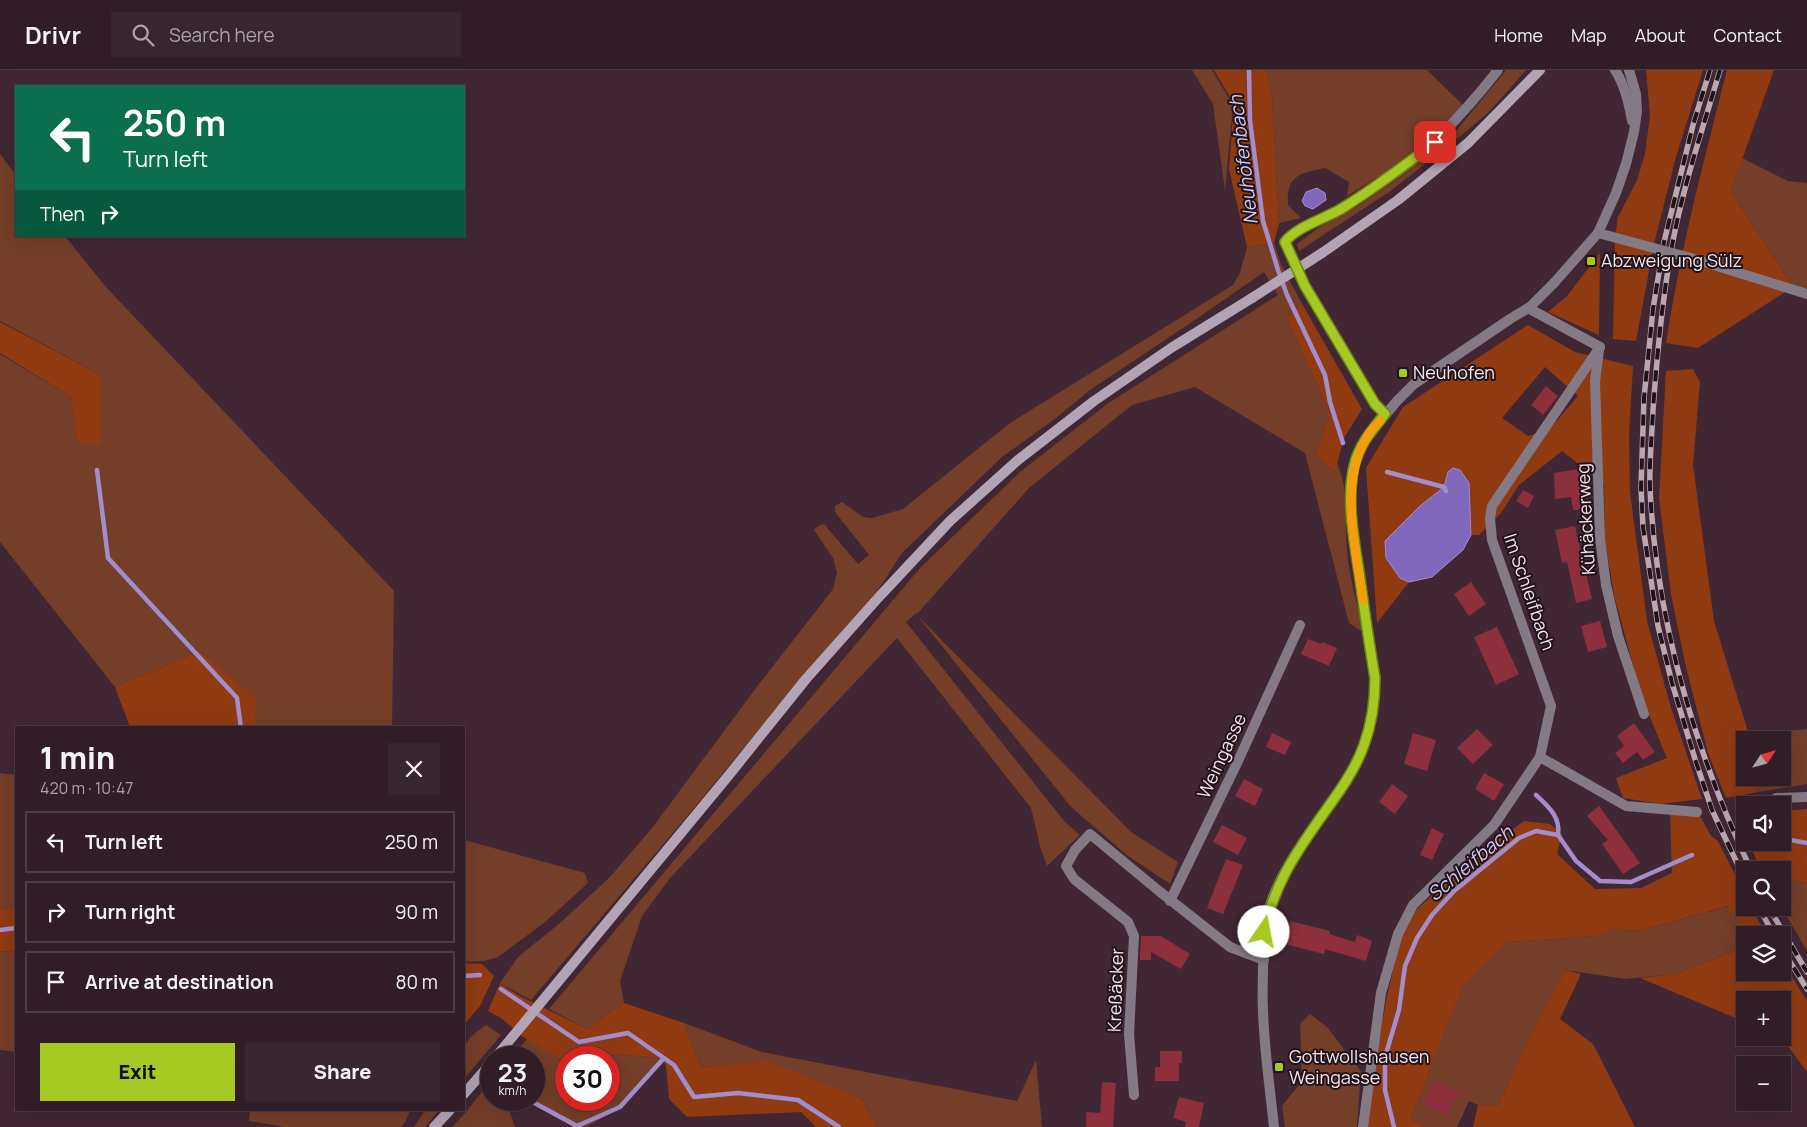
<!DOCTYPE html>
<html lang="en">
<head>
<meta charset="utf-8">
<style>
  :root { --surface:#301d26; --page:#38262e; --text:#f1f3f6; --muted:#a8a2a7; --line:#4b3b43; --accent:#a5c823 }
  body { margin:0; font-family:Manrope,sans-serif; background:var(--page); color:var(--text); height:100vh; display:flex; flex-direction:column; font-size:19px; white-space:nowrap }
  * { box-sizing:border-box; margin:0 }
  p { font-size:16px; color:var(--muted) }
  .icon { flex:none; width:28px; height:28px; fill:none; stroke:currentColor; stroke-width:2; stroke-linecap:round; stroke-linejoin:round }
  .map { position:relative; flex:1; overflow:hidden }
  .side { position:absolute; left:15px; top:656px; width:450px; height:385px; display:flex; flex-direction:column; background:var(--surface); border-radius:0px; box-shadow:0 5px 20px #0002,0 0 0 1px var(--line) }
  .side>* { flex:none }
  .guide { position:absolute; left:15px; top:15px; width:450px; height:152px; border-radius:0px; box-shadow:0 5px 20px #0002,0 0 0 1px var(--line); background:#0b6e4f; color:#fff; overflow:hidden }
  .needle { width:32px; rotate:54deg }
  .buttons { position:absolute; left:1736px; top:661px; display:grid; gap:10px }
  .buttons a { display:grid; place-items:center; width:55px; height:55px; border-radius:0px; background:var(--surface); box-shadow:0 5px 20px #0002,0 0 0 1px var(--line); font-size:25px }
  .speed { position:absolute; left:480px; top:976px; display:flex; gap:10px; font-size:25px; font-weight:700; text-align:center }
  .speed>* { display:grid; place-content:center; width:65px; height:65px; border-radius:50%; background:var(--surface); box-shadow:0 5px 20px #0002,0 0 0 1px var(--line); line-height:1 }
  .speed small { font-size:12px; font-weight:400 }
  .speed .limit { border:8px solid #d22; background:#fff; color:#111 }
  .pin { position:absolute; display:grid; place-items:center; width:42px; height:42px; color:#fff; margin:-21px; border-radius:10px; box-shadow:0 2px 8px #0006 }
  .me { position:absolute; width:55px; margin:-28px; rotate:12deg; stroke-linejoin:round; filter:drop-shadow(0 0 4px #0008) }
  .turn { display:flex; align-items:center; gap:18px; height:105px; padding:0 25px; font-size:22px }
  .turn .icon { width:65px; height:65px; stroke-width:2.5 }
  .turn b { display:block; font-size:35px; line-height:42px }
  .then { display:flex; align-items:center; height:48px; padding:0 25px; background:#0003; gap:10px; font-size:19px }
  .round { display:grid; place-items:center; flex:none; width:52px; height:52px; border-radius:0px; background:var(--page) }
  .overview { display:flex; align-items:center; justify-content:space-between; height:85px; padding:0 25px }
  h1 { font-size:30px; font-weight:800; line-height:38px }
  .primary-button { display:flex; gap:10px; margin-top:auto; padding:10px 25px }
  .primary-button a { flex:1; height:58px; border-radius:0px; background:var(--accent); color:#111; font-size:20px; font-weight:800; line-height:58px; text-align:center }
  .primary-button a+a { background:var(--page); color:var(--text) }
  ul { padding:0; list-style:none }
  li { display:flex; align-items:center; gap:15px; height:62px; margin:0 10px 8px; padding:0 15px; border:2px solid var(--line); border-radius:0px }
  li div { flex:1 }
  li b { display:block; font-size:19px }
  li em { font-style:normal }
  header { display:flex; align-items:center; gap:30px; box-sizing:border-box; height:70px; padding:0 25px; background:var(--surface); border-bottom:1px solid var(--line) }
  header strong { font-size:24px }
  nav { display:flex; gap:28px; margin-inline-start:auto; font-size:18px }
  .search { width:350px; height:45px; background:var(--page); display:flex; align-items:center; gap:12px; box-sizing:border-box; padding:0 18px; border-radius:0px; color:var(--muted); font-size:19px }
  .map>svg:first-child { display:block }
</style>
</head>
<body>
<header>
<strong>Drivr</strong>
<div class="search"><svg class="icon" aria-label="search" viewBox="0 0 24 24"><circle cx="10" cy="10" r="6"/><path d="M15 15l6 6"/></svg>Search here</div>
<nav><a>Home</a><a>Map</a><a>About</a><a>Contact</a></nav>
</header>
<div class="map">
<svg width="1807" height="1057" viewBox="0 0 1807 1057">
  <rect width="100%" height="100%" fill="#402733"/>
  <!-- green -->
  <g fill="#743e28">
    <polygon points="1192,0 1212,0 1233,35 1225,120 1213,34"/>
    <path d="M1266,0H1427L1463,35L1439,61L1384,103L1347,126L1349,112L1325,98C1300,103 1286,105 1288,135L1301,148L1279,153L1272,26Z"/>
    <polygon points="1506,0 1526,0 1488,43 1447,77 1389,122 1299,181 1297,174 1321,156 1358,136 1403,105 1456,61"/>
    <polygon points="0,84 16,105 16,166 65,166 105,216 394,521 392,657 255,657 254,627 200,581 115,617 0,472 0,284 71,327 77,371 101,305 0,251"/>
    <polygon points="1742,88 1788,111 1807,113 1807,218 1796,220 1793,217 1731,121"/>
    <path d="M1274,173L1281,194L1301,232L1286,247L1330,343L1316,386L1335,402L1337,393C1350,422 1344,449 1347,480C1349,507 1358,537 1364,563L1349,553L1305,383L1195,317L1132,335L1029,418L918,543H916L906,552L1065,752L1080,765L1047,796L1040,776L1031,738L897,568L670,808L642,846L620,911L624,933L587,959L549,939L920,498L1020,402L1107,334L1278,225L1264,202L1195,250L1090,320L1056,348L1002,387L902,483L878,520L800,610L684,750L531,930L500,913L518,887L560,853L610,807L652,758L759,614L833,519L837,503L833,488L814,460L818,456L824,454L858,494L869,485L835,442V436L842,432L863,447L872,448L903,439L1010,353L1233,215L1240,203L1247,177Z"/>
    <polygon points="917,545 1131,762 1178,792 1170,814 1128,786 1071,737"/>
    <polygon points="1807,659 1807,714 1758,722 1756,708 1782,708 1782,670 1750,670 1749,665"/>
    <polygon points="0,703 16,705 16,840 0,840"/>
    <polygon points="464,770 585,803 588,813 544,853 498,887 484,891 464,892"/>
    <polygon points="1783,808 1807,813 1807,881 1782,838"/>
    <polygon points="1729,836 1749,865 1745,865 1745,877 1676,904 1625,909 1565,900 1531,966 1498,1036 1478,1035 1469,1031 1457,1057 1425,1057 1411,1049 1462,916 1508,872 1597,866 1609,859 1640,861"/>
    <polygon points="0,881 16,882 16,982 0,980"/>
    <polygon points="1310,944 1327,957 1361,1001 1357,1057 1285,1057 1282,1036 1302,1011 1300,954"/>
    <polygon points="684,953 762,982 1017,1031 1036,990 1042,1057 877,1057 861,1028 768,993 701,997"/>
    <path d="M486,955L501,965L464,1009C464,979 459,973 486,955Z"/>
    <polygon points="527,969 566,991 566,1030 609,1030 609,988 599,987 615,984 660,988 664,992 622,1037 586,1057 573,1057 525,1030 534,1030 534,988 511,988"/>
    <polygon points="491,1010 491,1030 506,1030 515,1057 452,1057 466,1042"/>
    <polygon points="250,1040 410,1040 406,1051 401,1057 285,1057 249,1051"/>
    <polygon points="425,1040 439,1040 425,1057 414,1057"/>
  </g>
  <!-- forest -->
  <g fill="#903a12" fill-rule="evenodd">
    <polygon points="1214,0 1266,0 1272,26 1279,153 1274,173 1247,177 1229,99 1234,34"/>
    <polygon points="1646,0 1703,0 1676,87 1654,174 1636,271 1613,269 1615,167 1618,147 1637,110 1645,84 1650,46"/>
    <path d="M1727,0H1774L1731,121L1793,217L1698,278L1666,273C1680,181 1704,90 1727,0Z"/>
    <polygon points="1600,183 1599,265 1548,242 1567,226"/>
    <polygon points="1301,232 1362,339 1344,368 1335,402 1316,386 1330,343 1286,247"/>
    <polygon points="0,252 101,305 101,376 77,371 71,327 0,283"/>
    <path d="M1528,255L1575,282L1633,296L1629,364L1630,422L1647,551L1671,638L1702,729L1660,734L1623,728L1616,708L1667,688L1642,628L1614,525L1605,469L1604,414L1562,381L1519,415L1501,443L1479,465H1471L1469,413L1448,402L1444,417L1420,436L1386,488L1400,508L1409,512L1377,553L1366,398L1403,337ZM1545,297L1578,326L1549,360L1528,366L1502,348Z"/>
    <polygon points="1693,299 1700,312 1693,395 1714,551 1749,665 1750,670 1745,670 1745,708 1756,708 1758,722 1726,728 1708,683 1685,593 1671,524 1659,428 1666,301"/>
    <polygon points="200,581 255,627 255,657 130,657 115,617"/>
    <polygon points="1807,739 1807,813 1783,808 1782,800 1761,800 1749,773 1782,772 1783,741"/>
    <polygon points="1699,744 1711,766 1718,771 1745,824 1745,838 1752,838 1766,865 1749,865 1728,836 1640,861 1609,859 1597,866 1508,872 1462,917 1411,1049 1425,1057 1366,1057 1371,1016 1387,926 1401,866 1417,839 1485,779 1524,751 1550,754 1562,764 1557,784 1595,819 1641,818 1672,803 1670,745"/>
    <polygon points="0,840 16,840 16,882 0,881"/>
    <polygon points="1745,877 1745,902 1782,902 1783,892 1807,931 1807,1002 1782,968 1782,930 1745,930 1745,952 1640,908 1676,904"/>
    <polygon points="464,893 482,894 494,906 480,936 464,955"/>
    <polygon points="1565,900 1581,904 1560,949 1593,974 1635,1057 1473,1057 1478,1035 1498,1036 1532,963"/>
    <polygon points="500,913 518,925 587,959 624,933 684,953 701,997 768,992 861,1028 877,1057 816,1057 801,1042 687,1047 669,1029 666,995 660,988 615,984 599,987 566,988 566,991 564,991 523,967 501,948 488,941"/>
  </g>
  <!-- water -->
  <g fill="#8068bc" stroke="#a38dca">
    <polygon points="1317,118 1325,123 1326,130 1313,139 1305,136 1302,131 1306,122"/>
    <polygon points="1453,398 1460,400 1469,413 1471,465 1463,480 1432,507 1409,512 1400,508 1386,488 1385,471 1420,436 1444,417 1448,402"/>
  </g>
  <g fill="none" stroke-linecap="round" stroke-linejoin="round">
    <!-- stream -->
    <g stroke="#a38dca" stroke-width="4.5">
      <polyline points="1249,0 1250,50 1263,151 1278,200 1287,225 1325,305 1330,332 1343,373"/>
      <polyline points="97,400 108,488 237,628 241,658"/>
      <polyline points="1387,402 1444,417 1446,421"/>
      <path d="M1536,725C1548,736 1561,747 1558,765"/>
      <polyline points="1785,769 1807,773"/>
      <polyline points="0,860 16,858"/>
      <polyline points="464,906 480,905"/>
      <polyline points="501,919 579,972 628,963 674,995 694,1027 738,1023 798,1030 839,1057"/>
      <polyline points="529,1030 577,1056 620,1037 663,989"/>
      <polyline points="1394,1057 1385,1020 1385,987 1399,940 1405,896 1417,868 1432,845 1454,821 1519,768 1536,761 1558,765 1576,791 1600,811 1631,812 1692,785"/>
    </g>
  </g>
  <!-- building -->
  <g fill="#8d2f3d">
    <polygon points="1546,316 1558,326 1543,345 1531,335"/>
    <polygon points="1579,399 1585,439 1573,440 1571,427 1555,429 1554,403"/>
    <polygon points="1523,420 1534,426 1528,438 1516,431"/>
    <polygon points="1575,456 1592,529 1576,533 1567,492 1562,493 1555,460"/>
    <polygon points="1471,512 1486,534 1469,546 1454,524"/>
    <polygon points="1600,551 1607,577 1588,582 1581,556"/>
    <polygon points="1497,557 1519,604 1496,615 1474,567"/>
    <polygon points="1308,569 1321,574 1322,572 1337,578 1329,596 1301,584"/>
    <polygon points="1634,653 1655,682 1643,690 1637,682 1623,693 1615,683 1624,676 1617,666"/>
    <polygon points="1477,659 1493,675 1473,694 1457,678"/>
    <polygon points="1272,663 1291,672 1285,685 1266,677"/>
    <polygon points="1413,663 1436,670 1427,701 1404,694"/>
    <polygon points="1484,703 1504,714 1494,731 1475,719"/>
    <polygon points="1244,709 1263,719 1255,736 1235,726"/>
    <polygon points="1392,714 1408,726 1395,744 1379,732"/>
    <polygon points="1599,736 1640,793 1623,804 1602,774 1608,770 1587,746"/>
    <polygon points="1222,755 1247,768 1238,785 1213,772"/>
    <polygon points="1432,758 1444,764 1432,790 1420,785"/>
    <polygon points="1226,789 1243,795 1223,844 1207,838"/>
    <polygon points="1290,851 1330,861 1329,864 1355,872 1357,865 1368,869 1372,871 1366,891 1325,879 1324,884 1285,874"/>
    <polygon points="1141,866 1161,866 1190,884 1181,899 1151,882 1151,890 1140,890"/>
    <polygon points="1160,981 1182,981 1182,993 1179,993 1179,1011 1155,1011 1155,997 1160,997"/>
    <polygon points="1435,1011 1459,1023 1447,1046 1423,1034"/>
    <polygon points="1102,1012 1116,1013 1113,1057 1086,1057 1086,1042 1100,1043"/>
    <polygon points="1179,1027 1204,1033 1199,1057 1185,1057 1186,1052 1173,1048"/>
  </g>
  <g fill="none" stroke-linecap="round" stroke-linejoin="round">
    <!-- minor -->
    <g stroke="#847a85" stroke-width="10">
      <polyline points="1528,238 1600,277"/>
      <polyline points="1599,280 1595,311 1600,468 1606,515 1618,566 1644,644"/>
      <path d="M1385,344L1375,334L1305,215L1285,172C1295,158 1321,150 1337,141C1354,132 1370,121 1386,110C1430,81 1466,41 1498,0"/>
      <polyline points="1540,687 1626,736 1697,742"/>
      <polyline points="1776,728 1807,727"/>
      <polyline points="1170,831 1238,691 1300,555"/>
      <polyline points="1134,1025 1129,964 1134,866 1128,852 1074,809 1066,796 1075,780 1090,764 1159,821 1230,877 1264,890"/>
      <path d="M1274,1057C1270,1018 1264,979 1263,940C1262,926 1263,912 1263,898C1264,878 1263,858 1269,838C1286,783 1331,743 1357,692C1370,666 1375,637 1375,608L1353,466L1351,428L1354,396L1365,369L1397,331L1414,314L1510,249L1530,237L1554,213"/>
      <polyline points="1363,1057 1381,923 1398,864 1413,835 1494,755 1540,687 1551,636 1492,470 1490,448 1492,436 1600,277"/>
    </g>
    <!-- tertiary -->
    <g stroke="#847a85" stroke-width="10">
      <path d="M1615,0C1625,15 1629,33 1632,51"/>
      <polyline points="1691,188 1807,224"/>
      <polyline points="1554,213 1598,163 1616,123 1626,94 1634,62 1637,41 1636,24 1629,0"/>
    </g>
    <!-- secondary -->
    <g stroke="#b3a4b5" stroke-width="10">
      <polyline points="1322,183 1398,130 1468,73 1540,0"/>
      <polyline points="495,988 729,705 806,609 878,528 950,451 1018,390 1094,331 1171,278 1252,228"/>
      <polyline points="464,1024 491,993"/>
      <polyline points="434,1057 450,1040"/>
    </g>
    <defs>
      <g id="rail">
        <polyline points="1710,0 1693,55 1664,172 1653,239 1644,328 1641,418 1643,457 1658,556 1672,613 1695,689 1712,740 1745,810"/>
        <path d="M1720,0C1703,58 1683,116 1672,176C1662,230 1657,285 1653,340C1652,366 1649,392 1650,418C1656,550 1695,681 1751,800"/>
        <polyline points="1759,838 1774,865"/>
        <polyline points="1769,838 1807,902"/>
        <polyline points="1782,879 1807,919"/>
      </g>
    </defs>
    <!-- rail casing -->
    <use href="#rail" stroke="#bba7b0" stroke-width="5.5"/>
    <!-- rail -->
    <use href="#rail" stroke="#20141a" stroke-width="4" stroke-dasharray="11" stroke-linecap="butt"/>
    <!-- tertiary-bridge -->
    <polyline stroke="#847a85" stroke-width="10" points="1598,163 1691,188"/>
    <!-- secondary-bridge -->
    <polyline stroke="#b3a4b5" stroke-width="10" points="1252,228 1322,183"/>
  </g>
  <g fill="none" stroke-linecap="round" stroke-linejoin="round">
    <defs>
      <path id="route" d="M1264,862C1274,816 1293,787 1319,750C1336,726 1354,703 1364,675C1372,653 1375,631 1375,608C1369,573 1364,538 1359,502C1354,468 1346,430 1354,396C1359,375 1372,360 1385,344L1375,334L1305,216L1285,172C1296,157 1324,149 1341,139C1375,118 1404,96 1435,72"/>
    </defs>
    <!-- route casing -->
    <use href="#route" stroke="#6b8217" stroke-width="12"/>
    <!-- route -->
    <use href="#route" stroke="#a5c823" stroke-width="9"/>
    <!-- slow -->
    <path stroke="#f59e0b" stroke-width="9" d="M1363,530C1356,482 1339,413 1366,369C1369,362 1375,356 1380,351"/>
  </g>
  <!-- markers -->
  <g fill="#a5c823" stroke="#20141a" stroke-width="2">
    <rect x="1586" y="186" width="10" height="10" rx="2.5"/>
    <rect x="1398" y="298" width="10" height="10" rx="2.5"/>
    <rect x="1274" y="992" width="10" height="10" rx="2.5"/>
  </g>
  <g text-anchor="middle" stroke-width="4" stroke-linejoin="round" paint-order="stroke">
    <!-- poi labels -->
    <g font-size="18" fill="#f6e4ec" stroke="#20141a" text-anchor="start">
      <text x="1601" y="197">Abzweigung Sülz</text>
      <text x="1413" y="309">Neuhofen</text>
      <text x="1289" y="993">Gottwollshausen<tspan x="1289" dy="21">Weingasse</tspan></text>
    </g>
    <!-- street labels -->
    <g font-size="18" fill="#f6e4ec" stroke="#20141a">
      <text transform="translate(1586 449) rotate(-93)" y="6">Kühäckerweg</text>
      <text transform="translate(1529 522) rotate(71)" y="6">Im Schleifbach</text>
      <text transform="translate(1222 686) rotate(-65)" y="6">Weingasse</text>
      <text transform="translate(1116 920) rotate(-88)" y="6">Kreßäcker</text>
    </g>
    <!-- water labels -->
    <g font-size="19" font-style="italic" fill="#d3c9f6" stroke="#20141a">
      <text transform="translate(1243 90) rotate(-97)" y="7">Neuhöfenbach</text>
      <text transform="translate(1470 793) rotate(-40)" y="7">Schleifbach</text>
    </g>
  </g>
</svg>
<div class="buttons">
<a><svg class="needle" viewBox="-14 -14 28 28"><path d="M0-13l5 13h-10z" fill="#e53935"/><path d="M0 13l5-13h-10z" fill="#a8a2a7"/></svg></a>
<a><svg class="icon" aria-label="sound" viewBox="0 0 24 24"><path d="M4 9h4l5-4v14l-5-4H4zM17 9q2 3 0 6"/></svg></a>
<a><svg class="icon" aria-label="search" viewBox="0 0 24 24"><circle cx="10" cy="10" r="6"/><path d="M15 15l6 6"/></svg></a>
<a><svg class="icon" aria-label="layers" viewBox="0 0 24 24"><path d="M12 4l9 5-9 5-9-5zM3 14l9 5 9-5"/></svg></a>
<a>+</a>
<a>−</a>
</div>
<div class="speed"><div>23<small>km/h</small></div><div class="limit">30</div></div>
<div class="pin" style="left:1435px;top:72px;background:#d93025"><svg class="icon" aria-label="arrive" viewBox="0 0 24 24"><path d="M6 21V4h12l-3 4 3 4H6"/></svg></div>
<svg class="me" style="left:1264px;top:862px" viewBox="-20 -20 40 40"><circle r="19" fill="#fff"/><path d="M0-13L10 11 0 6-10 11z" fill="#a5c823"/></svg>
<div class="guide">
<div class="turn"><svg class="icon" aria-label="left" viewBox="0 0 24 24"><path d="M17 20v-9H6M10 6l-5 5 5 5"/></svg><div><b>250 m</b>Turn left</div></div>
<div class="then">Then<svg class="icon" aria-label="right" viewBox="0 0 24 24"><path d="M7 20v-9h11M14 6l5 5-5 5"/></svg></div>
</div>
<section class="side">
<div class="overview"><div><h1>1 min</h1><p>420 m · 10:47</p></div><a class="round"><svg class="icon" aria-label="close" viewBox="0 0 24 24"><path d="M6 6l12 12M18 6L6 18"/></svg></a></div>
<ul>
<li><svg class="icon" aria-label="left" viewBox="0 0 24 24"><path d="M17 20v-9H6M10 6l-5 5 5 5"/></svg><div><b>Turn left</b></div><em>250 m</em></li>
<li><svg class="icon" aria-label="right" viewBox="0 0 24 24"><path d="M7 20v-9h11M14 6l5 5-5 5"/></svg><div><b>Turn right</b></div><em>90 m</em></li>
<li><svg class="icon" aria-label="arrive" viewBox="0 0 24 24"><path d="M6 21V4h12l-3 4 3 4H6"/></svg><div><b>Arrive at destination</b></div><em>80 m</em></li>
</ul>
<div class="primary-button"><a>Exit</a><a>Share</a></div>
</section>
</div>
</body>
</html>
